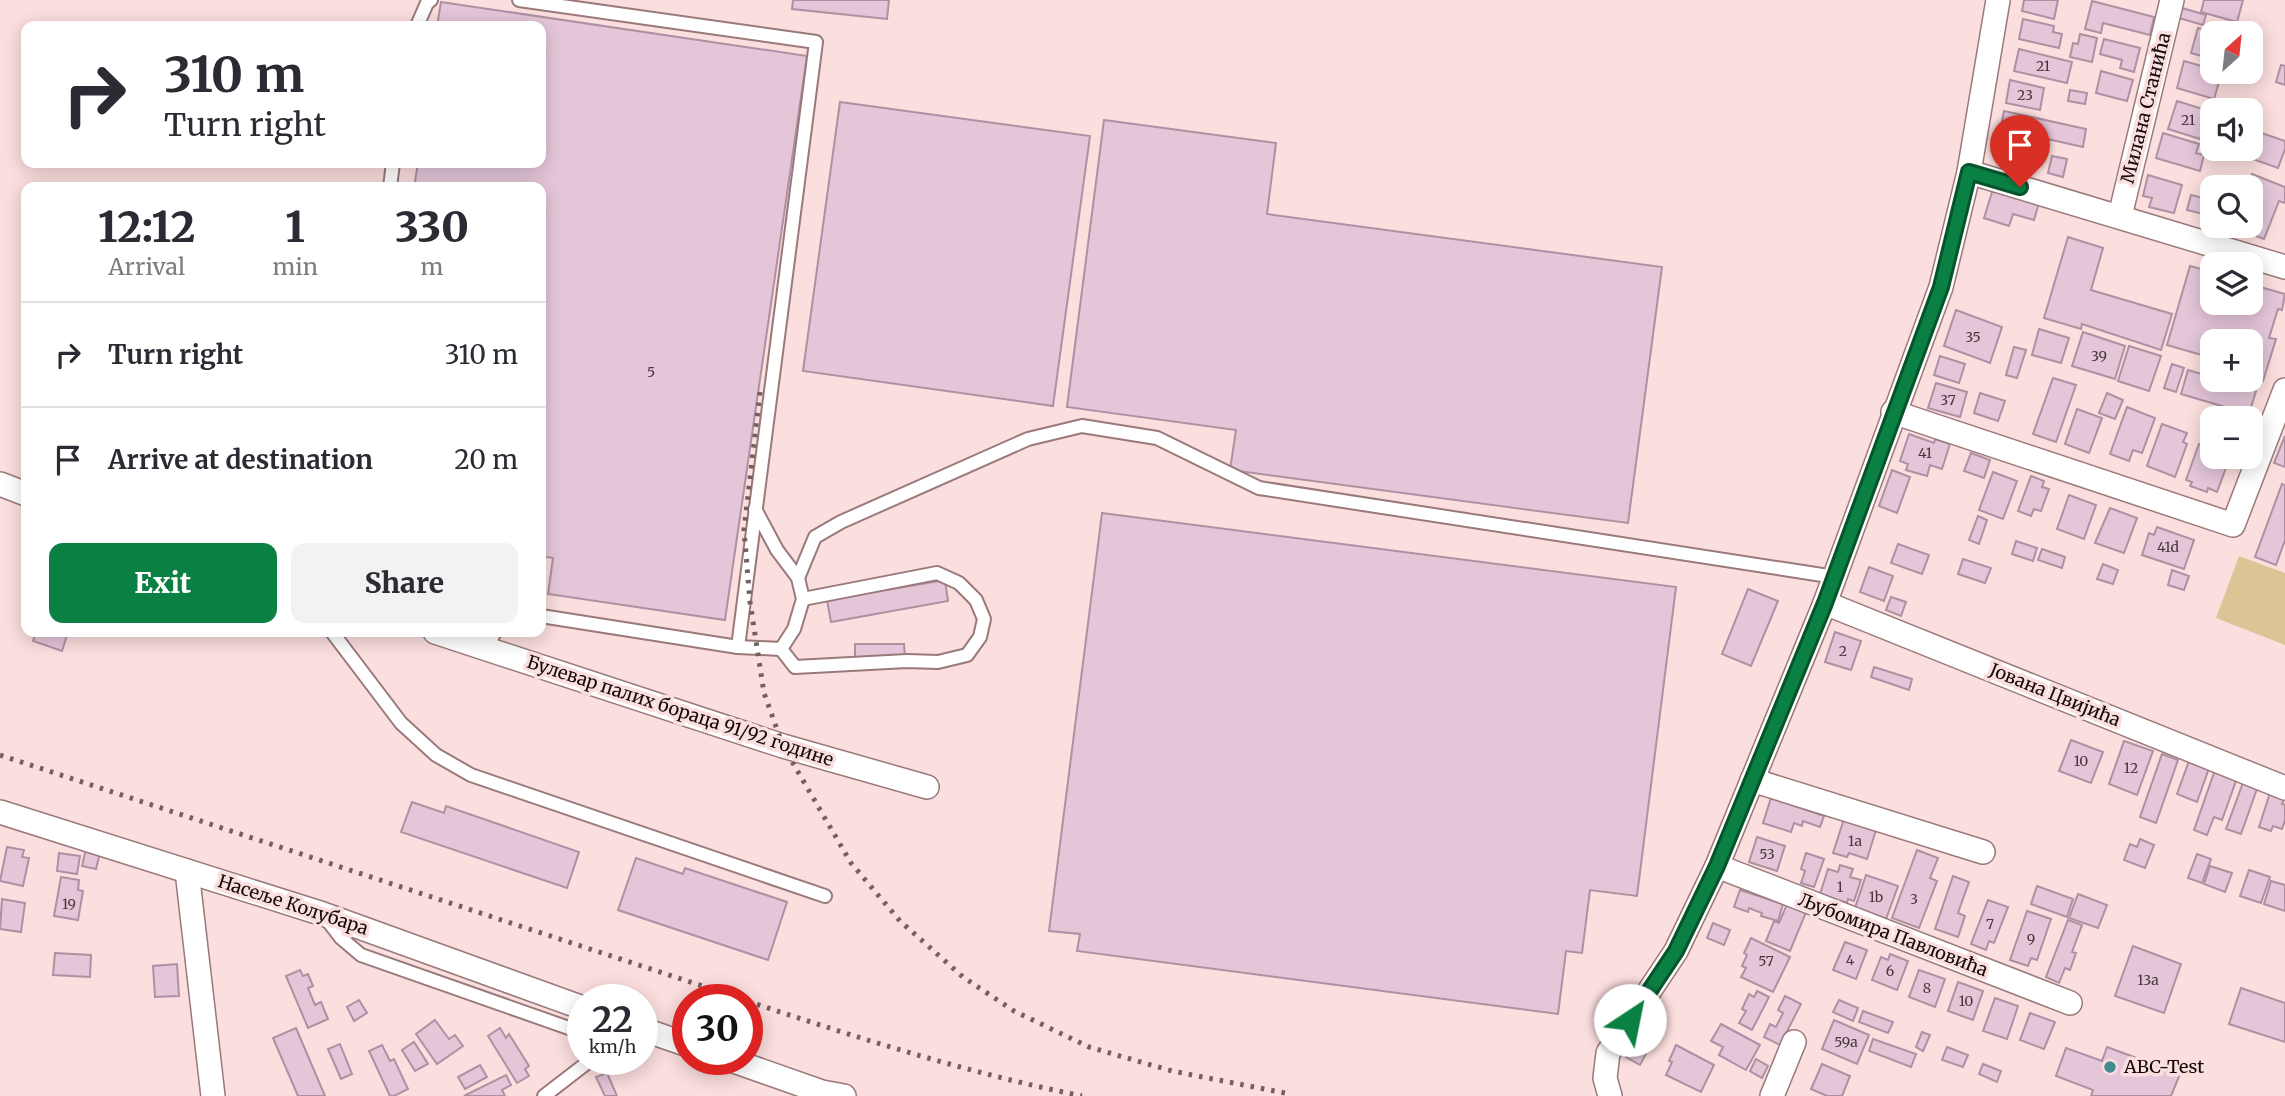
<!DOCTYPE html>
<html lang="en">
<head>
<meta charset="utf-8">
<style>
  :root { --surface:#fff; --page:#f2f2f3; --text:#2b2b33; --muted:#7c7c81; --line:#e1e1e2; --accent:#0b8043 }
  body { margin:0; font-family:Merriweather,serif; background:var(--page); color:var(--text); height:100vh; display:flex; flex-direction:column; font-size:26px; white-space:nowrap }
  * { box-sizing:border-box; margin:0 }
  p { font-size:23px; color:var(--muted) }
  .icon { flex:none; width:38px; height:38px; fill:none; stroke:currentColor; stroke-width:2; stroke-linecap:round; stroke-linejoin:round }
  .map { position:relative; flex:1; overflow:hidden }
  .sheet { position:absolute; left:21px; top:182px; width:525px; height:455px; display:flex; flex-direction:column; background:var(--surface); border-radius:14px; box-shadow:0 4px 18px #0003 }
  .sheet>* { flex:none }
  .hud { position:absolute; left:21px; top:21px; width:525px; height:147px; border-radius:14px; box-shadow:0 4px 18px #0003; background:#fff; color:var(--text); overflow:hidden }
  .needle { width:46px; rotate:27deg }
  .buttons { position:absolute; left:2200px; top:21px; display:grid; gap:14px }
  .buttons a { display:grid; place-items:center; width:63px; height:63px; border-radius:14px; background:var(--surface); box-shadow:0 4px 18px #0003; font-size:35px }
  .speed { position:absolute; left:567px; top:984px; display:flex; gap:14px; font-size:35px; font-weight:700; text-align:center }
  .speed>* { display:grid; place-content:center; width:91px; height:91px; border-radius:50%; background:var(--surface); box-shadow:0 4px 18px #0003; line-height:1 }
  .speed small { font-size:18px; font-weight:400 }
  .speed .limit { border:10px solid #d22; background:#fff; color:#111 }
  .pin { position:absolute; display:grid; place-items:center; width:60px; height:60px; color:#fff; margin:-72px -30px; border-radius:50% 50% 50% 0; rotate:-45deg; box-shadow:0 0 7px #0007 }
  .pin .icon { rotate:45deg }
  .me { position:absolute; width:77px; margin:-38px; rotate:34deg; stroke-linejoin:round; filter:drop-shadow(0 0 5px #0008) }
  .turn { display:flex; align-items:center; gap:24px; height:147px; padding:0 28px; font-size:32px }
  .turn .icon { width:91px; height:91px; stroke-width:2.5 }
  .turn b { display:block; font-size:49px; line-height:60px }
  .eta { display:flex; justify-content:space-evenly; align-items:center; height:119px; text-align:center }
  .eta b { font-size:42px; font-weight:800; line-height:49px }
  .button { display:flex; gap:14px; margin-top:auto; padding:14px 28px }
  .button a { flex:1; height:80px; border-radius:14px; background:var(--accent); color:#fff; font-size:28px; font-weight:800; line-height:80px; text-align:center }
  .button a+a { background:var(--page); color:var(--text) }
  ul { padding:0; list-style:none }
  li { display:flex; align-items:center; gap:21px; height:105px; padding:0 28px; border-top:2px solid var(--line) }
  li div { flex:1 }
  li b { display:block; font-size:26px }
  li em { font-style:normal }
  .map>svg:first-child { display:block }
</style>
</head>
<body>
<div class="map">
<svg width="2285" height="1096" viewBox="0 0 2285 1096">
  <rect width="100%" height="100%" fill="#fbdede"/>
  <!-- green -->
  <polygon fill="#dbc596" points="2239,556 2285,573 2285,645 2216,618"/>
  <!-- building -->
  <g fill="#e4c6d8" stroke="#ad91a2" stroke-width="2">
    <polygon points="793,0 889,0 887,19 792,9"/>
    <polygon points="2024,0 2058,0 2054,19 2022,11"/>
    <polygon points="2204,0 2243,0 2237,22 2201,12"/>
    <polygon points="2092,1 2154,17 2150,35 2103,23 2101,33 2085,29"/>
    <polygon points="441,2 807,56 725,620 548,594 553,558 541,556 541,187 414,187 418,163 541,163 541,26 437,26"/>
    <polygon points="2182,8 2206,15 2203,25 2179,18"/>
    <polygon points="2023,19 2054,26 2053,32 2062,34 2059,48 2019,39"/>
    <polygon points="2198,28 2217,33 2212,33 2212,59 2191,53"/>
    <polygon points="2080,34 2097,38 2092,62 2070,57 2073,43 2078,44"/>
    <polygon points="2104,39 2140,48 2134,72 2120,68 2122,60 2100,54"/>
    <polygon points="2019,49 2072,62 2067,83 2014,71"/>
    <polygon points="2184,61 2212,69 2212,72 2222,72 2214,99 2177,88"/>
    <polygon points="2281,65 2285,66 2285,85 2276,82"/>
    <polygon points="2101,71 2133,80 2127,101 2096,93"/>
    <polygon points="2010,80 2044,88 2040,110 2006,103"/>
    <polygon points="2070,90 2087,93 2085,104 2068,101"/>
    <polygon points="2177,101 2209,111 2200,139 2168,129"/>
    <polygon points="840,102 1090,136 1053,406 803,371"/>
    <polygon points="2004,111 2086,129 2083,147 2034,136 2032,144 1999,137"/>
    <polygon points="1104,120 1276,143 1267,214 1662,267 1628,523 1230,470 1236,430 1067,407"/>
    <polygon points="2256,131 2285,141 2285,149 2278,168 2247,157"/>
    <polygon points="2163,133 2199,144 2196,153 2204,155 2200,171 2156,158"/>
    <polygon points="1999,143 2035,151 2032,166 1995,158"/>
    <polygon points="2052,156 2067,159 2063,177 2048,173"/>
    <polygon points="2252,174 2285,187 2285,203 2279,201 2264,239 2232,227 2250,226 2250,187 2247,187"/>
    <polygon points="2148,175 2182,185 2174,213 2149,207 2152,198 2143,196"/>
    <polygon points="1993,189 2039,203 2034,220 2013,214 2009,226 1984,218"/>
    <polygon points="2191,195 2212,200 2212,216 2187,210"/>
    <polygon points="2068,237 2103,248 2091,290 2172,314 2161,350 2082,324 2081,329 2044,318"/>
    <polygon points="2190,266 2212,272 2212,303 2250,303 2250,284 2285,294 2282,310 2278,309 2269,338 2276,339 2263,381 2250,378 2250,341 2212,341 2212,358 2167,345"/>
    <polygon points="1956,310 2002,327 1990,363 1944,346"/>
    <polygon points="2039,329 2069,338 2061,363 2032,355"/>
    <polygon points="2083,332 2125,346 2115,379 2072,366"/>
    <polygon points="2129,346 2161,356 2149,391 2118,381"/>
    <polygon points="2014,347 2026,350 2017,378 2006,375"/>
    <polygon points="1940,356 1965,364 1959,383 1934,375"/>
    <polygon points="2172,364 2184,368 2176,392 2164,388"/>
    <polygon points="2188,370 2212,377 2212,380 2220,380 2256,391 2249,414 2181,394"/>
    <polygon points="2053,378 2076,385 2056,442 2033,434"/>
    <polygon points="1936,383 1967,392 1960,417 1928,408"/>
    <polygon points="1980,393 2005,401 1998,421 1974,413"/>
    <polygon points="2107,393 2123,400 2115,419 2099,413"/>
    <polygon points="2127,407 2155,418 2142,453 2133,450 2129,461 2110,454"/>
    <polygon points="2077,409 2102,418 2089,453 2065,444"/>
    <polygon points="2162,424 2187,433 2183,442 2187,444 2175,477 2147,466"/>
    <polygon points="1909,434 1934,443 1935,439 1950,444 1942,469 1930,465 1927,476 1906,470 1908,464 1900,461"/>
    <polygon points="2285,436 2285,467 2274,463"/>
    <polygon points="2199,444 2212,449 2212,457 2230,457 2217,492 2208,488 2207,492 2190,486 2192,482 2186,480"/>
    <polygon points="1971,453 1990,460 1984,478 1964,471"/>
    <polygon points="1892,470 1910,477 1897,513 1879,506"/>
    <polygon points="1993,472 2017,481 2003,519 1979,510"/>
    <polygon points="2031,476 2044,481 2042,487 2049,489 2041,511 2034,509 2031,516 2018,511"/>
    <polygon points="2282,484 2285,485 2285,540 2276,565 2255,557"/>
    <polygon points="2069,495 2096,505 2084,539 2057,529"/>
    <polygon points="2110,508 2137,518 2124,553 2095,543"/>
    <polygon points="1102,513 1676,587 1637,896 1590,890 1582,953 1566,951 1558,1014 1077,951 1080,934 1049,931"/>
    <polygon points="1978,516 1987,520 1979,544 1969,540"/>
    <polygon points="2157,527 2194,540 2184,569 2142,555 2149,533 2154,535"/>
    <polygon points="2016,541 2037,548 2033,561 2012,554"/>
    <polygon points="1898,544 1929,555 1922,574 1891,563"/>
    <polygon points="2042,549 2065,557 2062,568 2038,560"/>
    <polygon points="1963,559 1991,568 1985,583 1958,574"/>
    <polygon points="2103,564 2118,570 2113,584 2097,579"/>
    <polygon points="1869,567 1893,576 1884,601 1860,592"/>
    <polygon points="2172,570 2189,576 2184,590 2168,585"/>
    <polygon points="945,580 948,601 831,622 827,600"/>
    <polygon points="1748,589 1778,601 1751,666 1722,654"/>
    <polygon points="1891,597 1906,602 1901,616 1886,610"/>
    <polygon points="36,632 68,632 62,651 33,641"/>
    <polygon points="1835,632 1861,641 1851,670 1825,662"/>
    <polygon points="855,644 904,644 905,658 855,659"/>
    <polygon points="1874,667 1912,679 1909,690 1871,677"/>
    <polygon points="2071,740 2103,752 2091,783 2059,771"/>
    <polygon points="2124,741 2153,751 2137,795 2109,784"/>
    <polygon points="2162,754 2178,760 2156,823 2140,817"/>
    <polygon points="2189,761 2209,768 2197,802 2177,794"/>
    <polygon points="2215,770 2237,778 2222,820 2214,817 2207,835 2194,830"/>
    <polygon points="2244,780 2258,786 2241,834 2226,829"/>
    <polygon points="2271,790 2285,797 2282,804 2285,805 2285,820 2282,829 2273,826 2271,831 2259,827"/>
    <polygon points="1771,798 1824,816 1820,827 1803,821 1802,826 1794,823 1791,832 1763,823"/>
    <polygon points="412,802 444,813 446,806 579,852 567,888 401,832"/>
    <polygon points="1844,819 1876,830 1867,859 1849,853 1847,857 1833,853"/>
    <polygon points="1757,837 1785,846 1777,871 1749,862"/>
    <polygon points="2140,839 2154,845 2145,868 2124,860 2130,844 2137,847"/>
    <polygon points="7,847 24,850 22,857 29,858 23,886 0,881"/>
    <polygon points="86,849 100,853 96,869 82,866"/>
    <polygon points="1917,850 1938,858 1930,878 1937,881 1919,928 1892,918"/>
    <polygon points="59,853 80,856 77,874 57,871"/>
    <polygon points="1806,853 1824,859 1814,887 1801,883 1805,871 1801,869"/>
    <polygon points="2197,854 2211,859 2202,883 2188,878"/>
    <polygon points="636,858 683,874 685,868 787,902 768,960 618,910"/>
    <polygon points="1840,865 1853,869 1850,877 1861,880 1854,901 1848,899 1847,903 1820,894 1828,869 1838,872"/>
    <polygon points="2210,866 2232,873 2225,892 2204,884"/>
    <polygon points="2249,870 2270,877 2261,903 2240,896"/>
    <polygon points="1866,875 1898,886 1886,919 1855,908"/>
    <polygon points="1953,876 1969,882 1958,913 1965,916 1958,937 1935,929"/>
    <polygon points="61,877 79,880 78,890 83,891 78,920 54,916"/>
    <polygon points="2271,881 2285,885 2285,911 2264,904"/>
    <polygon points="2037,886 2073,899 2067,917 2031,904"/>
    <polygon points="1740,890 1783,904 1778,921 1761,916 1762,913 1749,908 1748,912 1734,907"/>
    <polygon points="2078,894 2107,905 2098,928 2069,918"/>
    <polygon points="2,899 25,903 21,932 0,929"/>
    <polygon points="1988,900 2008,907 1994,943 1989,941 1986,950 1971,944"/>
    <polygon points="1788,902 1807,910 1790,951 1766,941 1774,921 1779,923"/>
    <polygon points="2027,911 2051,919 2037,960 2031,958 2028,966 2010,960"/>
    <polygon points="2068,920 2082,925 2072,952 2076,953 2070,970 2065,968 2059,983 2046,977"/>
    <polygon points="1713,923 1730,930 1724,945 1707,938"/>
    <polygon points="1751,938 1790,957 1773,992 1741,977 1746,968 1742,966 1747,955 1744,953"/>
    <polygon points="1845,942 1867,950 1856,979 1833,970"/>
    <polygon points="2133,946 2181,964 2164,1013 2115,996"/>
    <polygon points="55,953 91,955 90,977 53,975"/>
    <polygon points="1890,954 1908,961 1897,990 1872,980 1881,957 1888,960"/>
    <polygon points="177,964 179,996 155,997 153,966"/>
    <polygon points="300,970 303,976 308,974 313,986 308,988 315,1005 321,1002 328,1019 308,1028 286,976"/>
    <polygon points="1919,970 1945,979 1935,1007 1909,997"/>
    <polygon points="1958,982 1983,991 1973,1020 1948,1011"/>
    <polygon points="2241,988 2285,1003 2285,1042 2229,1024"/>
    <polygon points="1757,991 1769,997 1752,1030 1739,1023 1746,1011 1742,1009 1749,994 1754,997"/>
    <polygon points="1785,996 1801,1004 1780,1045 1764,1037 1770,1024 1776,1027 1783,1013 1778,1010"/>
    <polygon points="1995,998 2018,1006 2007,1039 1983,1031"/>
    <polygon points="359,1000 367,1013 354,1021 347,1007"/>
    <polygon points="1839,1000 1858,1008 1853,1021 1833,1012"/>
    <polygon points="1863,1011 1893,1022 1888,1033 1859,1022"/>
    <polygon points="2030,1013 2055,1022 2044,1049 2020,1040"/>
    <polygon points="435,1020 449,1039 455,1035 463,1046 437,1064 416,1034"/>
    <polygon points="1834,1020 1869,1035 1857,1064 1822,1049"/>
    <polygon points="1721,1024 1760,1045 1746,1070 1719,1055 1723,1047 1711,1041"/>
    <polygon points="296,1028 325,1096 298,1096 273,1038"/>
    <polygon points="500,1028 506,1038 509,1034 529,1066 525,1069 529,1076 517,1083 488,1036"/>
    <polygon points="1922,1032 1930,1035 1923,1051 1916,1047"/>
    <polygon points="1873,1039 1916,1054 1911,1067 1869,1051"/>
    <polygon points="414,1042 428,1064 415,1071 402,1050"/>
    <polygon points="340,1044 352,1074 341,1079 328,1049"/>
    <polygon points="382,1045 390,1061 394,1059 408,1089 394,1096 390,1096 369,1051"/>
    <polygon points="1676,1045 1714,1065 1701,1092 1666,1075 1672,1062 1669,1061"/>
    <polygon points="1632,1046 1646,1054 1640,1065 1626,1057"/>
    <polygon points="1947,1047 1968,1055 1963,1067 1942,1060"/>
    <polygon points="2107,1047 2180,1074 2171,1096 2091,1096 2093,1090 2056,1076 2066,1048 2102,1061"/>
    <polygon points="1756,1059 1768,1066 1762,1078 1750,1071"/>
    <polygon points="1822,1064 1850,1076 1842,1096 1827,1096 1811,1089"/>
    <polygon points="1983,1064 2001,1071 1997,1082 1979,1074"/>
    <polygon points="480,1065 487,1077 465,1089 458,1077"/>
    <polygon points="607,1073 617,1096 605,1096 596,1077"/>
    <polygon points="506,1075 511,1085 502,1090 505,1096 464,1096"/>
  </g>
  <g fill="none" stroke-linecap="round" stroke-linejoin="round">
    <defs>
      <g id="lane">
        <polyline points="519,0 816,42 738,647 541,616"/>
        <polyline points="417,26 427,3 431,0"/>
        <polyline points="390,187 393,163"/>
        <polyline points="798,578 815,537 841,522 1028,439 1082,426 1157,438 1259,488 1835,577"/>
        <polyline points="332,632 401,723 436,755 471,775 825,896"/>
        <polyline points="738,647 781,649 794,629 803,599 798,578 777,550 755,509"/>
        <polyline points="486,649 495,632"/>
        <polyline points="781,649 795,667 907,661 938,662 967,655 980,637 984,619 976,600 959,583 937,573 803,599"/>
        <polyline points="325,917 341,938 361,955 583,1033"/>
        <polyline points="544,1096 592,1059"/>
      </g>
      <g id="street">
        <polyline points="1969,172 2285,267"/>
        <polyline points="2120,216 2172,0"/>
        <polyline points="1893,412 2233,525 2285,390"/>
        <polyline points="0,484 26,494"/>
        <polyline points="1825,603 2285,788"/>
        <polyline points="435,632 783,746 927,787"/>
        <polyline points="1752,780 1983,852"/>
        <polyline points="0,812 323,914 583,1008"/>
        <polyline points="1717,866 2070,1003"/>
        <polyline points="187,871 213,1096"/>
        <polyline points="642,1029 688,1045"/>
        <polyline points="728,1059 822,1092 844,1096"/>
        <polyline points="1610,1096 1605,1078 1608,1053 1676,951 1717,866 1825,603 1941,287 1969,172 1998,0"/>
        <polyline points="1772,1096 1794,1042"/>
      </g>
    </defs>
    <!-- lane casing -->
    <use href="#lane" stroke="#9a797a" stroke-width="16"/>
    <!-- street casing -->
    <use href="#street" stroke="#9a797a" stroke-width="26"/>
    <!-- lane -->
    <use href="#lane" stroke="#fff" stroke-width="12"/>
    <!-- street -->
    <use href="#street" stroke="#fff" stroke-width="23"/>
    <!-- rail -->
    <g stroke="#736161" stroke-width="5" stroke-dasharray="3.5 7" stroke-linecap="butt">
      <polyline points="760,392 744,530 750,602 764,693 783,746 851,863 900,921 963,977 1014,1011 1089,1047 1172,1071 1285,1093"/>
      <polyline points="0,755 742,999"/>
      <path d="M747,1001C858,1038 968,1073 1082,1096"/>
    </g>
  </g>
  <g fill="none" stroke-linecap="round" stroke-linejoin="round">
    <defs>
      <polyline id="route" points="1630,1020 1676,951 1717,866 1825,603 1941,287 1969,172 2020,187"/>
    </defs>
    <!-- route casing -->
    <use href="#route" stroke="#07532c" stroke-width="18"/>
    <!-- route -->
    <use href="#route" stroke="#0b8043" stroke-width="12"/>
  </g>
  <!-- markers -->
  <circle fill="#438b91" stroke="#fbdede" stroke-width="2.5" cx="2110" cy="1067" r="7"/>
  <g text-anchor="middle" stroke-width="7" stroke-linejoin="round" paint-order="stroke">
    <!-- number labels -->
    <g font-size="14" fill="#48383d">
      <text x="2043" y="71">21</text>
      <text x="2025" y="100">23</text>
      <text x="2188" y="125">21</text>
      <text x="1973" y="342">35</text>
      <text x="2099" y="361">39</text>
      <text x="651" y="377">5</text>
      <text x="1948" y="405">37</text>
      <text x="1925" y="458">41</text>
      <text x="2168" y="552">41d</text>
      <text x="1843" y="656">2</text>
      <text x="2081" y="766">10</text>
      <text x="2131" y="773">12</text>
      <text x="1855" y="846">1a</text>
      <text x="1767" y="859">53</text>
      <text x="1840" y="892">1</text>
      <text x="1876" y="902">1b</text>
      <text x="1914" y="904">3</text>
      <text x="69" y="909">19</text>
      <text x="1990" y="929">7</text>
      <text x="2031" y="944">9</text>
      <text x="1850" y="965">4</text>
      <text x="1766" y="966">57</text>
      <text x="1890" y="976">6</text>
      <text x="2148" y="985">13a</text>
      <text x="1927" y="993">8</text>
      <text x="1966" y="1006">10</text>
      <text x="1846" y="1047">59a</text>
    </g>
    <!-- street labels -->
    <g font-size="18" fill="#140909" stroke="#fbdede">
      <text transform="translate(2146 108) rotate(-76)" y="6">Милана Станића</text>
      <text transform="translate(2055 695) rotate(22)" y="6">Јована Цвијића</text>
      <text transform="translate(680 711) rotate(18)" y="6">Булевар палих бораца 91/92 године</text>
      <text transform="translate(293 905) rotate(18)" y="6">Насеље Колубара</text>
      <text transform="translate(1893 935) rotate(21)" y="6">Љубомира Павловића</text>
    </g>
    <!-- poi labels -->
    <g font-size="18" fill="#140909" stroke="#fbdede" text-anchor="start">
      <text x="2124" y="1073">ABC-Test</text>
    </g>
  </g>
</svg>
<div class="buttons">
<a><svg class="needle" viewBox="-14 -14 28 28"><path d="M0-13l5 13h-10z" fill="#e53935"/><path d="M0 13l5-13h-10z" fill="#7c7c81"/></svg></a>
<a><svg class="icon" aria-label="sound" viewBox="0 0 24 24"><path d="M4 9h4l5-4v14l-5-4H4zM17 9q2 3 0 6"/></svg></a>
<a><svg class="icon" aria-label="search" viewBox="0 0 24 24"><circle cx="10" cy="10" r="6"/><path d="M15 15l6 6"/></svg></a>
<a><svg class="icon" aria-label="layers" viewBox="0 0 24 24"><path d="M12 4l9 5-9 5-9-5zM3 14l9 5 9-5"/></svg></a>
<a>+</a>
<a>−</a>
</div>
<div class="speed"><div>22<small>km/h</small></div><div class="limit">30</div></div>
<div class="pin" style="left:2020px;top:187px;background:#d93025"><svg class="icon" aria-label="arrive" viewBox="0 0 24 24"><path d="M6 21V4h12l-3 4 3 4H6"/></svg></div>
<svg class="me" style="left:1630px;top:1020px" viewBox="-20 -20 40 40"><circle r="19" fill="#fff"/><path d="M0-13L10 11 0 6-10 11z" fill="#0b8043"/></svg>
<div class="hud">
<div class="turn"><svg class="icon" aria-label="right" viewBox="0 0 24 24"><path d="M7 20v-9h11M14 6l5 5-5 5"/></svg><div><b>310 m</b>Turn right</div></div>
</div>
<section class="sheet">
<div class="eta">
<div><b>12:12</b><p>Arrival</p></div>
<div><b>1</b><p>min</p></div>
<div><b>330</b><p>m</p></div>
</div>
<ul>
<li><svg class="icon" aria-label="right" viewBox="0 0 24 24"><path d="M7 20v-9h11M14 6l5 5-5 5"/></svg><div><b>Turn right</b></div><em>310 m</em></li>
<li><svg class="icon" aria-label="arrive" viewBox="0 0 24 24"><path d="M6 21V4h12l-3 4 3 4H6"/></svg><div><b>Arrive at destination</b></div><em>20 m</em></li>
</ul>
<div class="button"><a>Exit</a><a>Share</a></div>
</section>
</div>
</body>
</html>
